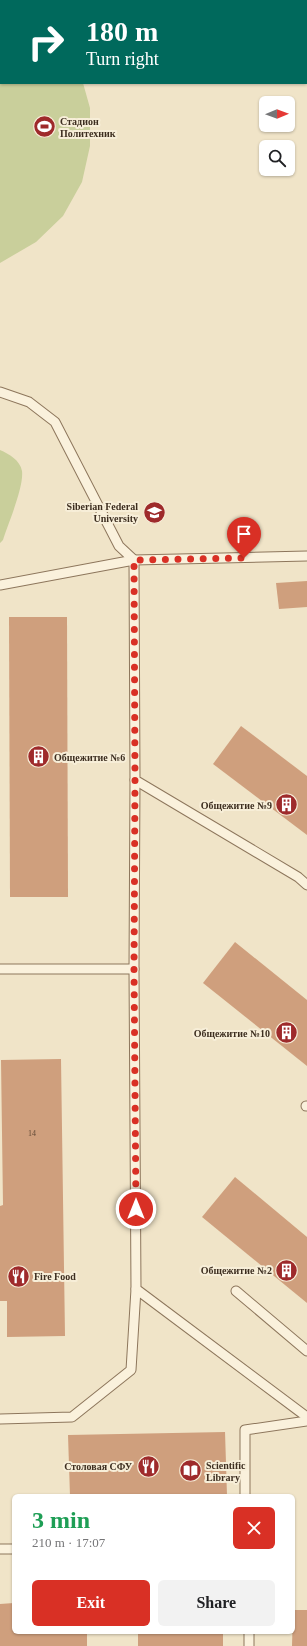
<!DOCTYPE html>
<html lang="en">
<head>
<meta charset="utf-8">
<style>
  :root { --surface:#fff; --page:#f2f2f2; --text:#202124; --muted:#757577; --accent:#d93025 }
  body { margin:0; font-family:"Times New Roman",serif; background:var(--page); color:var(--text); height:100vh; display:flex; flex-direction:column; font-size:15px; white-space:nowrap }
  * { box-sizing:border-box; margin:0 }
  p { font-size:13px; color:var(--muted) }
  .icon { flex:none; width:22px; height:22px; fill:none; stroke:currentColor; stroke-width:2; stroke-linecap:round; stroke-linejoin:round }
  .map { position:relative; flex:1; overflow:hidden }
  .drawer { position:absolute; left:12px; top:1494px; width:283px; height:140px; display:flex; flex-direction:column; background:var(--surface); border-radius:6px; box-shadow:0 1px 3px #0004 }
  .drawer>* { flex:none }
  .hud { position:absolute; left:0px; top:0px; width:307px; height:84px; box-shadow:0 1px 3px #0004; background:#00695c; color:#fff; overflow:hidden }
  .needle { width:26px; rotate:89deg }
  .controls { position:absolute; left:259px; top:96px; display:grid; gap:8px }
  .controls a { display:grid; place-items:center; width:36px; height:36px; border-radius:6px; background:var(--surface); box-shadow:0 1px 3px #0004; font-size:20px }
  .pin { position:absolute; display:grid; place-items:center; width:34px; height:34px; color:#fff; margin:-41px -17px; border-radius:50% 50% 50% 0; rotate:-45deg; box-shadow:0 0 4px #0007 }
  .pin .icon { rotate:45deg }
  .me { position:absolute; width:44px; margin:-22px; rotate:0deg; stroke-linejoin:round; filter:drop-shadow(0 0 3px #0008) }
  .turn { display:flex; align-items:center; gap:14px; height:84px; padding:0 20px; font-size:18px }
  .turn .icon { width:52px; height:52px; stroke-width:2.5 }
  .turn b { display:block; font-size:28px; line-height:34px }
  .round { display:grid; place-items:center; flex:none; width:42px; height:42px; border-radius:6px; background:var(--page) }
  .summary { display:flex; align-items:center; justify-content:space-between; height:68px; padding:0 20px }
  h1 { font-size:24px; font-weight:700; line-height:30px; color:#1e9e55 }
  .action { display:flex; gap:8px; margin-top:auto; padding:8px 20px }
  .action a { flex:1; height:46px; border-radius:6px; background:var(--accent); color:#fff; font-size:16px; font-weight:700; line-height:46px; text-align:center }
  .action a+a { background:var(--page); color:var(--text) }
  .map>svg:first-child { display:block }
</style>
</head>
<body>
<div class="map">
<svg width="307" height="1646" viewBox="0 0 307 1646">
  <rect width="100%" height="100%" fill="#f0e4c8"/>
  <!-- green -->
  <g fill="#c9cf9b">
    <polygon points="226,0 307,0 307,29 306,1"/>
    <polygon points="0,1 1,83 83,83 90,108 90,146 82,182 63,216 36,242 0,263"/>
    <path d="M0,450C9,454 20,460 22,471C24,487 8,524 3,540L0,543Z"/>
  </g>
  <!-- building -->
  <g fill="#cf9f7d">
    <polygon points="307,581 307,607 279,609 276,583"/>
    <polygon points="9,617 67,617 68,897 10,897"/>
    <polygon points="241,726 307,776 307,835 213,764"/>
    <polygon points="235,942 307,1000 307,1066 203,983"/>
    <polygon points="61,1059 65,1336 7,1337 7,1301 0,1301 0,1206 3,1205 1,1060"/>
    <polygon points="235,1177 307,1237 307,1303 202,1217"/>
    <polygon points="225,1432 227,1496 70,1496 68,1435"/>
    <polygon points="14,1603 14,1632 87,1632 87,1646 0,1646 0,1604"/>
    <polygon points="293,1610 307,1610 307,1646 292,1646"/>
    <rect x="138" y="1632" width="85" height="14"/>
  </g>
  <g fill="none" stroke-linecap="round" stroke-linejoin="round">
    <defs>
      <g id="lane">
        <polyline points="206,0 208,1"/>
        <polyline points="306,38 307,39"/>
        <polyline points="0,392 29,402 55,422 119,546 134,560 135,780 298,877 307,885"/>
        <polyline points="0,585 134,560 307,556"/>
        <polyline points="135,780 134,969 136,1289 307,1417"/>
        <polyline points="0,969 134,969"/>
        <polyline points="306,1106 307,1106"/>
        <polyline points="236,1291 307,1351"/>
        <polyline points="0,1419 72,1417 131,1370 136,1289"/>
        <polyline points="245,1496 245,1430 307,1421"/>
        <polyline points="0,1549 14,1549"/>
        <polyline points="249,1632 249,1646"/>
      </g>
    </defs>
    <!-- lane casing -->
    <use href="#lane" stroke="#8d765c" stroke-width="11"/>
    <!-- lane -->
    <use href="#lane" stroke="#faf1dc" stroke-width="9"/>
  </g>
  <g fill="none" stroke-linecap="round" stroke-linejoin="round">
    <!-- route -->
    <polyline stroke="#d93025" stroke-width="7" stroke-dasharray="0 12.6" points="136,1209 134,969 135,780 134,560 244,558"/>
  </g>
  <!-- icons -->
  <defs>
    <symbol id="stadium-disc" viewBox="-11 -11 22 22"><circle r="9.5" fill="#9e2a2b" stroke="#f7eed8"/><path d="M0-5a6.5 5 0 1 0 0 10a6.5 5 0 1 0 0-10ZM-3.5-1.8h7v3.6h-7Z" fill="#fff"/></symbol>
    <symbol id="university-disc" viewBox="-11 -11 22 22"><circle r="9.5" fill="#9e2a2b" stroke="#f7eed8"/><path d="M0-5L7-2L0 1L-7-2ZM-4 1L0 2.5L4 1V4Q0 6-4 4Z" fill="#fff"/></symbol>
    <symbol id="building-disc" viewBox="-11 -11 22 22"><circle r="9.5" fill="#9e2a2b" stroke="#f7eed8"/><path d="M-4-6H4V6H1V3H-1V6H-4ZM-2.5-4.3h1.7v1.8h-1.7ZM.8-4.3h1.7v1.8H.8ZM-2.5-1h1.7V.8h-1.7ZM.8-1h1.7V.8H.8Z" fill="#fff"/></symbol>
    <symbol id="restaurant-disc" viewBox="-11 -11 22 22"><circle r="9.5" fill="#9e2a2b" stroke="#f7eed8"/><path d="M-5-6h1v4h1v-4h1v4h1v-4h1v5L-1.5 .5V6h-2V.5L-5-1ZM5-6V6H3V1.5H1.5Q1.5-4 5-6Z" fill="#fff"/></symbol>
    <symbol id="library-disc" viewBox="-11 -11 22 22"><circle r="9.5" fill="#9e2a2b" stroke="#f7eed8"/><path d="M-6-4Q-3-5.5-.7-3.5V5Q-3 3-6 4ZM6-4Q3-5.5 .7-3.5V5Q3 3 6 4Z" fill="#fff"/></symbol>
  </defs>
  <g fill-rule="evenodd">
    <use href="#stadium-disc" x="32" y="114" width="25" height="25"/>
    <use href="#university-disc" x="142" y="500" width="25" height="25"/>
    <use href="#building-disc" x="26" y="744" width="25" height="25"/>
    <use href="#building-disc" x="274" y="792" width="25" height="25"/>
    <use href="#building-disc" x="274" y="1020" width="25" height="25"/>
    <use href="#building-disc" x="274" y="1258" width="25" height="25"/>
    <use href="#restaurant-disc" x="6" y="1264" width="25" height="25"/>
    <use href="#restaurant-disc" x="136" y="1454" width="25" height="25"/>
    <use href="#library-disc" x="178" y="1458" width="25" height="25"/>
  </g>
  <g text-anchor="middle" stroke-width="4" stroke-linejoin="round" paint-order="stroke">
    <!-- number labels -->
    <g font-size="8" fill="#624a37">
      <text x="32" y="1136">14</text>
    </g>
    <!-- poi labels -->
    <g font-size="10" font-weight="bold" fill="#3d2e20" stroke="#f7eed8" text-anchor="end">
      <text x="60" y="125" text-anchor="start">Стадион<tspan x="60" dy="12">Политехник</tspan></text>
      <text x="138" y="510">Siberian Federal<tspan x="138" dy="12">University</tspan></text>
      <text x="54" y="761" text-anchor="start">Общежитие №6</text>
      <text x="272" y="809">Общежитие №9</text>
      <text x="270" y="1037">Общежитие №10</text>
      <text x="272" y="1274">Общежитие №2</text>
      <text x="34" y="1280" text-anchor="start">Fire Food</text>
      <text x="206" y="1469" text-anchor="start">Scientific<tspan x="206" dy="12">Library</tspan></text>
      <text x="132" y="1470">Столовая СФУ</text>
    </g>
  </g>
</svg>
<div class="controls">
<a><svg class="needle" viewBox="-14 -14 28 28"><path d="M0-13l5 13h-10z" fill="#e53935"/><path d="M0 13l5-13h-10z" fill="#757577"/></svg></a>
<a><svg class="icon" aria-label="search" viewBox="0 0 24 24"><circle cx="10" cy="10" r="6"/><path d="M15 15l6 6"/></svg></a>
</div>
<div class="pin" style="left:244px;top:558px;background:#d93025"><svg class="icon" aria-label="arrive" viewBox="0 0 24 24"><path d="M6 21V4h12l-3 4 3 4H6"/></svg></div>
<svg class="me" style="left:136px;top:1209px" viewBox="-20 -20 40 40"><circle r="17" fill="#d93025" stroke="#fff" stroke-width="3"/><path d="M0-11L8 9 0 5-8 9z" fill="#fff"/></svg>
<div class="hud">
<div class="turn"><svg class="icon" aria-label="right" viewBox="0 0 24 24"><path d="M7 20v-9h11M14 6l5 5-5 5"/></svg><div><b>180 m</b>Turn right</div></div>
</div>
<section class="drawer">
<div class="summary"><div><h1>3 min</h1><p>210 m · 17:07</p></div><a class="round" style="background:#d93025;color:#fff"><svg class="icon" aria-label="close" viewBox="0 0 24 24"><path d="M6 6l12 12M18 6L6 18"/></svg></a></div>
<div class="action"><a>Exit</a><a>Share</a></div>
</section>
</div>
</body>
</html>
